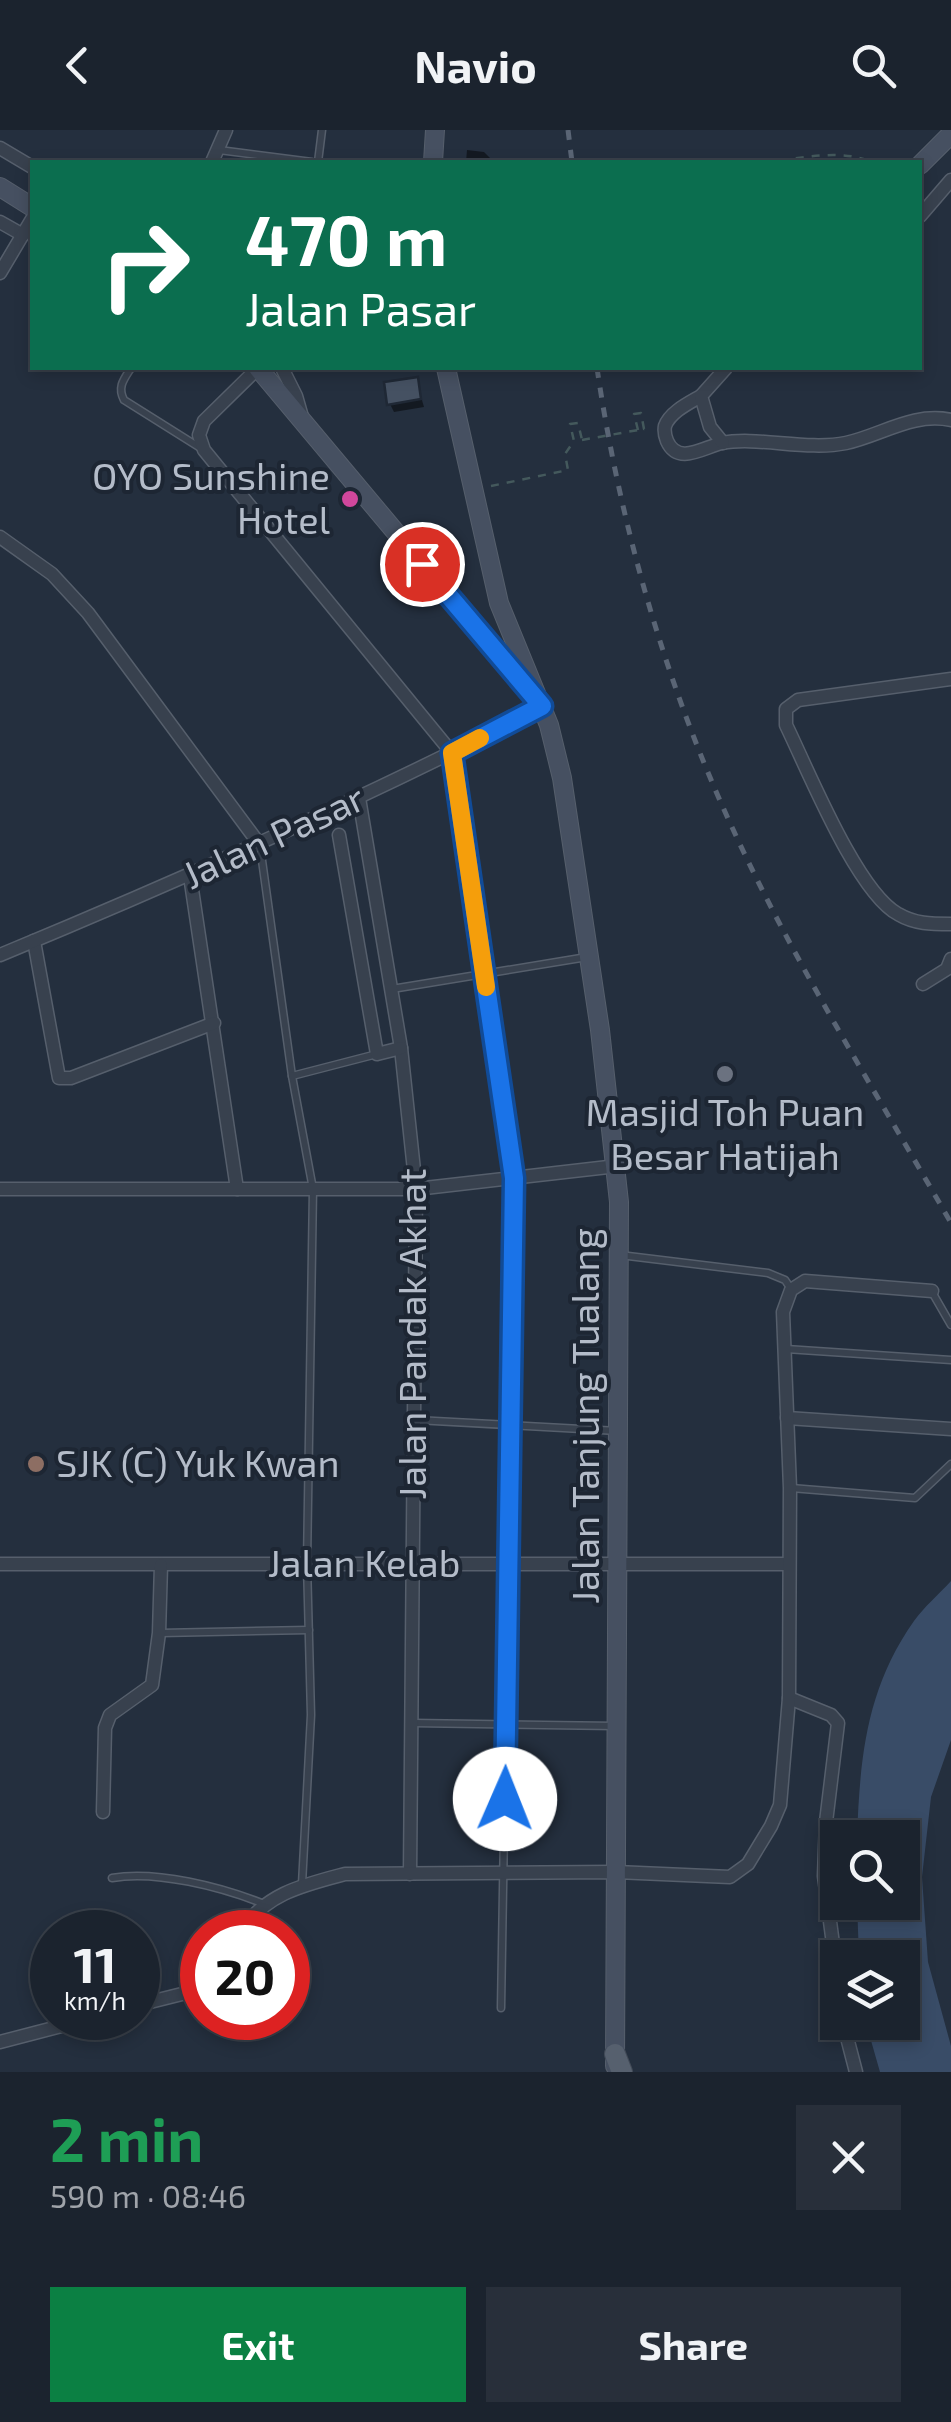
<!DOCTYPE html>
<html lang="en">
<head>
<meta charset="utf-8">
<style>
  :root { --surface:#1b232e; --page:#282f3a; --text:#f1f3f6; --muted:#a0a4aa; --line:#39404a; --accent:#0b8043 }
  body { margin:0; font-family:"Exo 2",sans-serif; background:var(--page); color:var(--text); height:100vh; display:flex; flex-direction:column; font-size:38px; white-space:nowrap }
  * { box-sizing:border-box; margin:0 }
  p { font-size:32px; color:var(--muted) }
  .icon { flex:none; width:55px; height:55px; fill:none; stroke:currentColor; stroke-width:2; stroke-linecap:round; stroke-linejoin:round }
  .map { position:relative; height:1942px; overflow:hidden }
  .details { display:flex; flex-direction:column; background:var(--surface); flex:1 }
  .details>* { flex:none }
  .banner { position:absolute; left:30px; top:30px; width:892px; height:210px; border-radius:0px; box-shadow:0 5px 15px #0003,0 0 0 2px var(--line); background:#0b6e4f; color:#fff; overflow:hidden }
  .controls { position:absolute; left:820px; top:1690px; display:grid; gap:20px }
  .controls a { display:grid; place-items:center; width:100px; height:100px; border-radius:0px; background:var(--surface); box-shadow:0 5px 15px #0003,0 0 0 2px var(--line); font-size:50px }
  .speed { position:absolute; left:30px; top:1780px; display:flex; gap:20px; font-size:50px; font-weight:700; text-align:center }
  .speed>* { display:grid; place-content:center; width:130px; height:130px; border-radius:50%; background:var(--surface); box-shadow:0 5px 15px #0003,0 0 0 2px var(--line); line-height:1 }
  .speed small { font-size:25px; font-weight:400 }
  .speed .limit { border:15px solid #d22; background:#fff; color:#111 }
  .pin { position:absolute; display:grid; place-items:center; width:85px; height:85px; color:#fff; margin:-42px; border:5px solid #fff; border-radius:50%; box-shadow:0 2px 10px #0007 }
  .me { position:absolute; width:110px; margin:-55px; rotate:1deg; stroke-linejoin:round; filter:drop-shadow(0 0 8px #0008) }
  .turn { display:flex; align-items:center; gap:35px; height:210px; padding:0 50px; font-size:45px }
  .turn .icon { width:130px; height:130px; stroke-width:2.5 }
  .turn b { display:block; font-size:70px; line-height:85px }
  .round { display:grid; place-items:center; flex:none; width:105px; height:105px; border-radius:0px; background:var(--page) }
  .head { display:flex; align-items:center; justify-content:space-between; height:170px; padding:0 50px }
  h1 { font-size:60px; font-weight:700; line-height:75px; color:#1e9e55 }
  .cta { display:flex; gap:20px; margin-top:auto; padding:20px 50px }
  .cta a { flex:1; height:115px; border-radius:0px; background:var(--accent); color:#fff; font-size:40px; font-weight:700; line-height:115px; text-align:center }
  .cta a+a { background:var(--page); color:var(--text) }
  header { display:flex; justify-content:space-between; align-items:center; height:130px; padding:0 50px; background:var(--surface); font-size:45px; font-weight:700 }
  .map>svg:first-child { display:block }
</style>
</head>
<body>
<header><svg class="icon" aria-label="back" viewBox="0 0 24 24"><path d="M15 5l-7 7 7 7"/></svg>Navio<svg class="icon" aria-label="search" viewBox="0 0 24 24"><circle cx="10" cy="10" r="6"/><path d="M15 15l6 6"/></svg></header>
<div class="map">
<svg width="951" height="1942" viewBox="0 0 951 1942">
  <rect width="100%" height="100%" fill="#242f3e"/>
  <!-- water -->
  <path fill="#394c67" d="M951,1451V1610L931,1667L922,1747L928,1832L951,1916V1942H880L866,1893L902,1892V1828L859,1827L857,1773L902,1772V1708L857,1707C860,1628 866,1559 914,1491C924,1477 939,1464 951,1451Z"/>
  <!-- shadow -->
  <g fill="#0007">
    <polygon points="467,20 484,22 494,32 466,32"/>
    <polygon points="416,250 424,277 394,282 390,274"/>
  </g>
  <!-- building -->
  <polygon fill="#455162" stroke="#1f2835" stroke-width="2.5" points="418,247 421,269 387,275 384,252"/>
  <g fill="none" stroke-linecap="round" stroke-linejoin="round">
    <defs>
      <g id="lane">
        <polyline points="219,20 312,32"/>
        <polyline points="318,32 322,0"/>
        <path d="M131,238C124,249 117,257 124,270L202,319"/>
        <polyline points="452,624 515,1048 501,1878"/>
        <polyline points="260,716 292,946 313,1059 307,1434 311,1585 302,1754"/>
        <polyline points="392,859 587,827"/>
        <polyline points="292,946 377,924"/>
        <polyline points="620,1125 768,1143 785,1150 791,1159"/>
        <polyline points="932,1162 951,1195"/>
        <polyline points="786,1219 951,1230"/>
        <polyline points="416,1290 618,1301"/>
        <polyline points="791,1358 915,1368 951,1334"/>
        <polyline points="161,1503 309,1500"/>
        <polyline points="413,1593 616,1596"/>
        <path d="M112,1748C156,1740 222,1757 264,1774"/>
      </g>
      <g id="street">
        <polyline points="0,18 32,37"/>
        <polyline points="212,32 226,0"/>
        <polyline points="920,86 951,50"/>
        <polyline points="0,92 23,105"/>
        <polyline points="0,143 32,89"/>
        <polyline points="258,238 204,291 199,305 204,320 452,623"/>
        <polyline points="282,238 296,266 302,287"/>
        <path d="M701,266C689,273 670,282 665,296C664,301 665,306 667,311C678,336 704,317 722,313C757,306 807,321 846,313C882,305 913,282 951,290"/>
        <polyline points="723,313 710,297 701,266 726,238"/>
        <polyline points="0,407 52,444 88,483 260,715"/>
        <path d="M951,549L798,570L786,579V595C808,640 857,762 898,784C915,794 931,794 951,794"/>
        <polyline points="359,668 401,918 416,1059 410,1744"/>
        <polyline points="339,705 377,924 401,918"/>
        <polyline points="190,746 237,1059"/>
        <polyline points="34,811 59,948 71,948 214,893"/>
        <path d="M0,825C184,749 365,668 542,577"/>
        <polyline points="923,854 947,839 951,829"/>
        <polyline points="0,1059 416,1059 617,1036"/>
        <polyline points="787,1288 951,1299"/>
        <polyline points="0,1434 787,1434"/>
        <polyline points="789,1568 831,1585 838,1593 826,1692 824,1746 838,1852"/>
        <polyline points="103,1682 105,1598 110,1585 152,1555 159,1503 161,1435"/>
        <path d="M241,1802C264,1764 303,1755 345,1744L616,1742L730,1747L748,1734L771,1696L780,1675L789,1568L790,1358L783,1182L791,1160L805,1151L932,1161"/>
        <polyline points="138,1875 202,1859"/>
        <polyline points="843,1892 856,1942"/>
        <polyline points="0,1912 92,1888"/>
      </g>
      <g id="secondary">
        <polyline points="433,32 435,0"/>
        <polyline points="920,35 951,4"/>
        <polyline points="0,57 32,77"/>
        <polyline points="258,238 532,565"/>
        <polyline points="446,238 499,473 549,595 562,648 600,900 619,1072 615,1936"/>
      </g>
      <polyline id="primary" points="615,1924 622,1942"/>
    </defs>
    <!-- lane casing -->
    <use href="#lane" stroke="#565f6c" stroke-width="9"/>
    <!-- street casing -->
    <use href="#street" stroke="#565f6c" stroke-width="15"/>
    <!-- secondary casing -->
    <use href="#secondary" stroke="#565f6c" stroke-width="20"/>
    <!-- primary casing -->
    <use href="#primary" stroke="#414a57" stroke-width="22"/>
    <!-- path -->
    <g stroke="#44595c" stroke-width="2.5" stroke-dasharray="8 8" stroke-linecap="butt">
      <path d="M764,32C799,29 839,18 872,32"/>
      <polyline points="638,300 634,284 641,283 644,299 648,298"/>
      <polyline points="491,356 568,340 565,324 574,311 570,294 578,293 582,310"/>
    </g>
    <!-- lane -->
    <use href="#lane" stroke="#38414e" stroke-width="6"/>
    <!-- street -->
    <use href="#street" stroke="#38414e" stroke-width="12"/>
    <!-- secondary -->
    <use href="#secondary" stroke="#465061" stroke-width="18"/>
    <!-- primary -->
    <use href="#primary" stroke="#56606e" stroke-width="20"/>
    <!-- rail -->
    <g stroke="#5a6575" stroke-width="5" stroke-dasharray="10 10" stroke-linecap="butt">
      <polyline points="568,0 572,32"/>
      <path d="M597,238C620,394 665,552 731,695C794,833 876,962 951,1093"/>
    </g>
    <!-- path-bridge -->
    <polyline stroke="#44595c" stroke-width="2.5" stroke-dasharray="8 8" stroke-linecap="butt" points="582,310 638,300"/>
  </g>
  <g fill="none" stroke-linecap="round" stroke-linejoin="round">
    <defs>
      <polyline id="route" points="422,434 542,576 452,623 514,1048 505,1669"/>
    </defs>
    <!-- route casing -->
    <use href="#route" stroke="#114b97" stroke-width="25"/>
    <!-- route -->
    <use href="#route" stroke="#1a73e8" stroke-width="18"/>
    <!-- slow -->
    <polyline stroke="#f59e0b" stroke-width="18" points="480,608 452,623 486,857"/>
  </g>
  <!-- markers -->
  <circle fill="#d1479c" stroke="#1d2633" stroke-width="4" cx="350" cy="369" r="10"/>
  <circle fill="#6b7280" stroke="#1d2633" stroke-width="4" cx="725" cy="944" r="10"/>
  <circle fill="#8d6e63" stroke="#1d2633" stroke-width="4" cx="36" cy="1334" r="10"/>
  <g text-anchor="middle" stroke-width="8" stroke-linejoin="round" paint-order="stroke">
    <!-- poi labels -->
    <g font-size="38" fill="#b4bcc9" stroke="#1d2633" text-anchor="end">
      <text x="330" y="360">OYO Sunshine<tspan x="330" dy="44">Hotel</tspan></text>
      <text x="725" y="996" text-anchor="middle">Masjid Toh Puan<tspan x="725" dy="44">Besar Hatijah</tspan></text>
      <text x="56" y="1347" text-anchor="start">SJK (C) Yuk Kwan</text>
    </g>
    <!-- street labels -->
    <g font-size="38" fill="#b4bcc9" stroke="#1d2633">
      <text transform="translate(274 707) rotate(-25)" y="13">Jalan Pasar</text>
      <text transform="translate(413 1204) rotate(-90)" y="13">Jalan Pandak Akhat</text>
      <text transform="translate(586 1286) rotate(-90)" y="13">Jalan Tanjung Tualang</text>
      <text x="364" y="1447">Jalan Kelab</text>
    </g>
  </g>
</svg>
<div class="controls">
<a><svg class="icon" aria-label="search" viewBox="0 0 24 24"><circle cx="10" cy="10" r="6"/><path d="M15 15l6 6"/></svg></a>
<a><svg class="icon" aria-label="layers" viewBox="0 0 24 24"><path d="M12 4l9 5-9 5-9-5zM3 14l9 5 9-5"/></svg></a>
</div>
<div class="speed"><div>11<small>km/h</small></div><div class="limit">20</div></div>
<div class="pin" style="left:422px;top:434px;background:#d93025"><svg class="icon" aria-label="arrive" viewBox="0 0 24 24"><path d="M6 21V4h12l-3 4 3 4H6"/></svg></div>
<svg class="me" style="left:505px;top:1669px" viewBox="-20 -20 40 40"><circle r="19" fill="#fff"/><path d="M0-13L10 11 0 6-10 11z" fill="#1a73e8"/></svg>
<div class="banner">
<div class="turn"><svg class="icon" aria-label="right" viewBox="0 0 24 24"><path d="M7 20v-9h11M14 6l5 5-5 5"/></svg><div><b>470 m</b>Jalan Pasar</div></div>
</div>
</div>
<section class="details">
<div class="head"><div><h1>2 min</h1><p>590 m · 08:46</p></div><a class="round"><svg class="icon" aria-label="close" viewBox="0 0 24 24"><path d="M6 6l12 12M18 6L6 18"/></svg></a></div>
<div class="cta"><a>Exit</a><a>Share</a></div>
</section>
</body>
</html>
